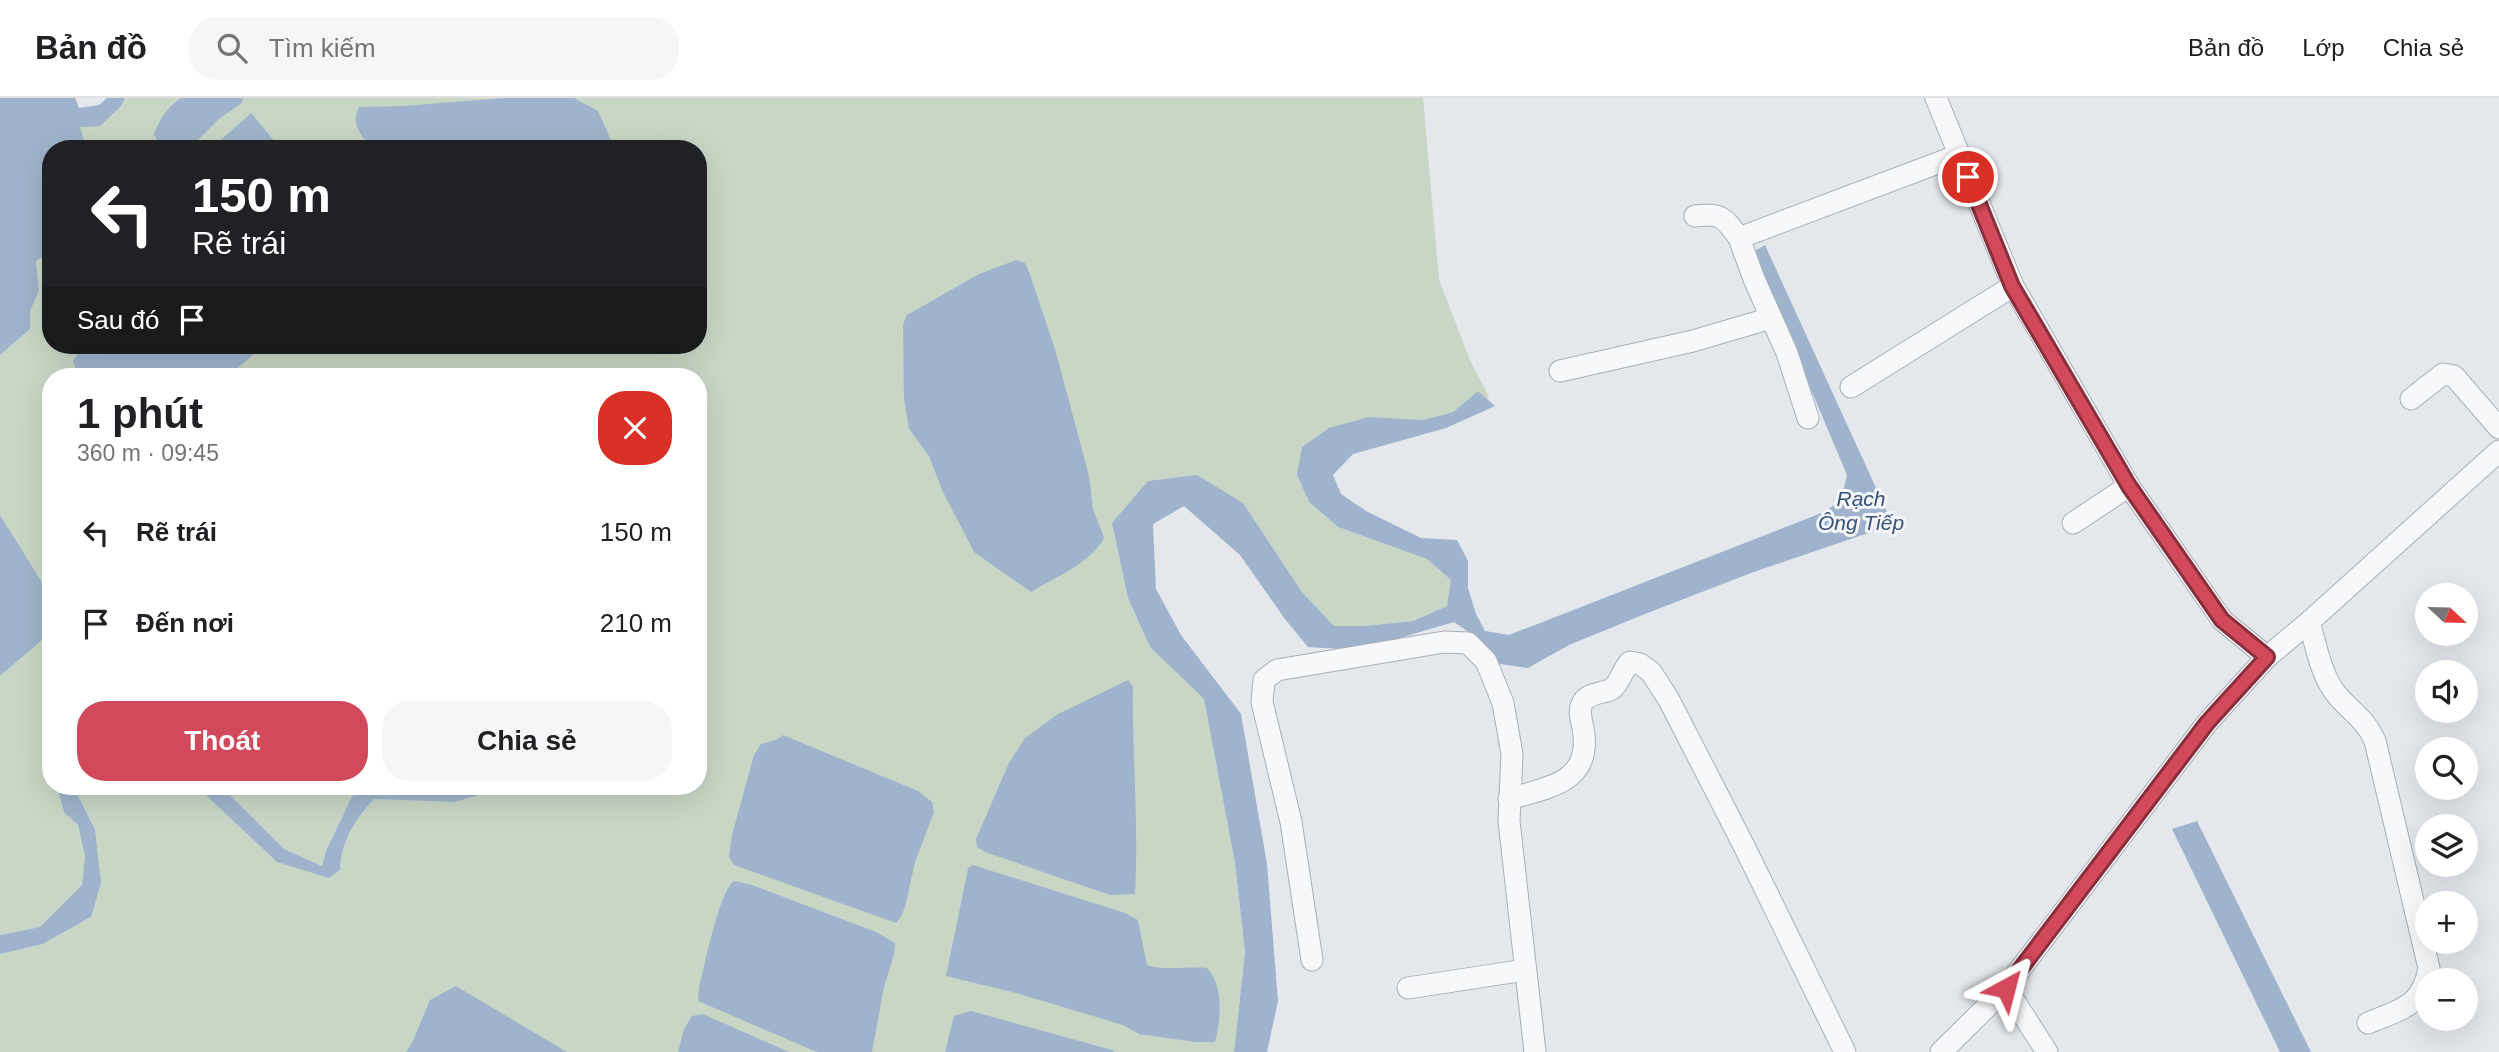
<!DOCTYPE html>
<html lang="vi">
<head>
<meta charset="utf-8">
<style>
  :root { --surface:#fff; --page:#f6f6f6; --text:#202124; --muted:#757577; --line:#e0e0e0; --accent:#d1495b }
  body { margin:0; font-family:Helvetica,sans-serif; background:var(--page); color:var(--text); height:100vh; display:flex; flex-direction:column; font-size:26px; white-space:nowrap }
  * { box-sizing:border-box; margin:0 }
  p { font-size:23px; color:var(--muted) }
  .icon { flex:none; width:38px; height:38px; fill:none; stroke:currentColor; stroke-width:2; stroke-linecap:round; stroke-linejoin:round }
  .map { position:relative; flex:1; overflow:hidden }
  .details { position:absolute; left:42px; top:270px; width:665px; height:427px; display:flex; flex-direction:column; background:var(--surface); border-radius:28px; box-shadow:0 7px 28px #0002 }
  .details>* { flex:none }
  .top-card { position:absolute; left:42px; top:42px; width:665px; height:214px; border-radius:28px; box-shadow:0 7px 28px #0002; background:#202124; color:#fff; overflow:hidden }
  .needle { width:46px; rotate:112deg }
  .tools { position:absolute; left:2415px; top:485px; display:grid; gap:14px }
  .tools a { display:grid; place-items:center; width:63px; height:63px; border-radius:50%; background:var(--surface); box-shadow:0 7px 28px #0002; font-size:35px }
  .pin { position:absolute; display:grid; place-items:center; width:60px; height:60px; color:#fff; margin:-30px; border:4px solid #fff; border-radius:50%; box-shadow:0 2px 7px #0007 }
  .me { position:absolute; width:77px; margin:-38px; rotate:38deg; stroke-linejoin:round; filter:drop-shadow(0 0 5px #0008) }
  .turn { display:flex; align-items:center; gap:24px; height:147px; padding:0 35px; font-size:32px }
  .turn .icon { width:91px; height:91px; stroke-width:2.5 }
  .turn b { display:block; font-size:49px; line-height:60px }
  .then { display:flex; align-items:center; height:66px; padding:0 35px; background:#0003; gap:14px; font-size:26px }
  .round { display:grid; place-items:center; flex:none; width:74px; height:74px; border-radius:28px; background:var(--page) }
  .overview { display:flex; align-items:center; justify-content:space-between; height:119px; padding:0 35px }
  h1 { font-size:42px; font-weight:600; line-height:52px }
  .button { display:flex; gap:14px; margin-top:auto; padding:14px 35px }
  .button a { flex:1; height:80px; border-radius:28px; background:var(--accent); color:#fff; font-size:28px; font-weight:600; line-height:80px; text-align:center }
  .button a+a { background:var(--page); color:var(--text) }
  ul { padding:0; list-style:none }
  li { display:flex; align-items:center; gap:21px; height:91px; padding:0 35px }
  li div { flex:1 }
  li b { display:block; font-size:26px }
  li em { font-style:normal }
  header { display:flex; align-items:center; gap:42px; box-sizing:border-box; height:98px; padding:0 35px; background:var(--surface); border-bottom:2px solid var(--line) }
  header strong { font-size:33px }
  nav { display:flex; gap:38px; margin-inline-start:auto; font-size:24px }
  .search { width:490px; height:63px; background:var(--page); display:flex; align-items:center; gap:18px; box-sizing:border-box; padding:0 24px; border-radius:28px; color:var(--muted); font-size:26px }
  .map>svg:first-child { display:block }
</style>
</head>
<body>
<header>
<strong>Bản đồ</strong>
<div class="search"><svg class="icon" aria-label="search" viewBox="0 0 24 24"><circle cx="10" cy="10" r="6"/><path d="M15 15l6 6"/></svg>Tìm kiếm</div>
<nav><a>Bản đồ</a><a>Lớp</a><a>Chia sẻ</a></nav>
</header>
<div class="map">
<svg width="2499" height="954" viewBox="0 0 2499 954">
  <rect width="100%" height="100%" fill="#e4e7ec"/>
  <!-- green -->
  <g fill="#c9d6c5">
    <path d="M125,0H1423L1439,182L1470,262L1489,299L1487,301L1478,293L1453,314L1423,322L1369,319L1297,377L1309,404L1338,429L1427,461L1452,482L1447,508L1412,523L1365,528H1334L1302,494L1276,455L1197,377L1112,425L1128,500L1150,549L1204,601L1235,765L1245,854L1234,954H0V856L43,846L90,820L95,730L73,688H196L277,764L340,772C341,743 355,722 374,701L455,704L511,688H698V278H51V688H57L64,714L78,727L85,758L82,787L40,829L0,837V257L30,231V213L39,193L36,162L51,153V247H698V51H84L86,48L79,29L121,8Z"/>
    <polygon points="221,688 384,688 352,698 326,753 322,768 284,751"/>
  </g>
  <!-- water -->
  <g fill="#9fb4cc">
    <polygon points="0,0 75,0 79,10 99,7 107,0 125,0 121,8 100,28 80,29 86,49 84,51 51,51 51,153 36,163 39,193 30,213 30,231 0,257"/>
    <path d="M181,0H243L242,5L219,21L189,51H163L160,49L154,36C160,20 167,10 181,0Z"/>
    <path d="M505,0H574L598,13L615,51H373C361,37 350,27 359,9L403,8Z"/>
    <polygon points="251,15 281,51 211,51"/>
    <polygon points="1765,147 1887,414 1874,433 1751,475 1645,516 1569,547 1528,570 1500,566 1473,537 1454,524 1359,552 1308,549 1285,521 1240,457 1184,408 1153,426 1156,491 1181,537 1241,616 1267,766 1278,903 1267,954 1234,954 1245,854 1235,765 1204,601 1150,549 1128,500 1112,425 1148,383 1197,377 1243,405 1302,494 1334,528 1365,528 1413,523 1447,508 1451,482 1427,461 1338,429 1309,404 1297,377 1302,349 1329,330 1369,319 1423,322 1453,314 1478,293 1495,308 1446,330 1353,356 1333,377 1341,396 1366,413 1421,440 1457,442 1468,463 1468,490 1476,516 1485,533 1509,537 1824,414 1841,402 1847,377 1753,154"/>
    <path d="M1016,162L1025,165L1028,171L1055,251L1089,378L1093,411L1104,440C1090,466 1055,479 1031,494L974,454L942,392L929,358L909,331L904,300L903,226L907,217L979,176Z"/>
    <polygon points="83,247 265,247 228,278 78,278 73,263"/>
    <polygon points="0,417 51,499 51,534 0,578"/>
    <path d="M1128,582L1133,588C1132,658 1139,727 1135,796L1110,797L985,754L977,749L976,741L1009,665L1025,640L1058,616Z"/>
    <polygon points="783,637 918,693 932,704 934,714 915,764 906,805 902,817 896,825 734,767 729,759 732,737 754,657 761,646 776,642"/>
    <polygon points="57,688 73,688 95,731 101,785 91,819 43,846 0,856 0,837 40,829 82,787 85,758 78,727 64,714"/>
    <path d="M196,688H221L284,751L322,768L326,753L352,698L384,688H408L446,696L467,688H511L455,704L374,701C355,722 341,743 340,772L329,780L277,764Z"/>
    <polygon points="2197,723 2311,954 2280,954 2172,731"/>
    <path d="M973,767L1125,815L1138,822L1147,867C1163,873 1189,868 1207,870C1224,888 1221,921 1215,944H1195L1139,936L1123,927L1016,895L946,878L967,776L968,770Z"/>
    <path d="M734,783L752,787L876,834L895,845L894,857L884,889L872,954H817L698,903L699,889C705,867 719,794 734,783Z"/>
    <polygon points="456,888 567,954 406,954 412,945 430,902"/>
    <polygon points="971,913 1112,952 1115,954 945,954 954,918"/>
    <polygon points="703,916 789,954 678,954 684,931 692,918"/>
  </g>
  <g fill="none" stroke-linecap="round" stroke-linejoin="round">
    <defs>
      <g id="minor">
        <polyline points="1936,0 2013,188 2129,388 2222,522 2267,559"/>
        <path d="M1695,118C1721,115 1724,119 1739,140"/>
        <polyline points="1560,273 1693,243 1771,220"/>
        <polyline points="1851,289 2013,188"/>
        <polyline points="2411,301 2443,276 2454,278 2499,330"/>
        <polyline points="1808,320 1787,255 1754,181 1739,140 1959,57"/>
        <polyline points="2073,425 2129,388"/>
        <path d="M2309,524C2316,547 2321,578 2337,597C2352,615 2365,620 2375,643L2429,870C2422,909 2401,911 2368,925"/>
        <path d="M1509,701C1550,689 1593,684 1583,630C1581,621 1578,612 1583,604C1589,594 1603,596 1612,591C1620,585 1622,572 1630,564L1640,566L1651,574L1669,602L1743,746L1845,954"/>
        <polyline points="1312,862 1291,724 1262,604 1264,582 1277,572 1444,544 1468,545 1486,563 1503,605 1512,656 1509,723 1535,954"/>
        <polyline points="1408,890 1525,872"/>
        <polyline points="2006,890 2047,954"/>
        <polyline points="1941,954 2006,890 2207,625 2267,559 2309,524 2499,353"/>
      </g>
    </defs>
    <!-- minor casing -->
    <use href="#minor" stroke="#a9aeb7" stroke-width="23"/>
    <!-- minor -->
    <use href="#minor" stroke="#f7f8fa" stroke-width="21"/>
  </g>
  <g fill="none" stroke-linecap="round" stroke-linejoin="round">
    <defs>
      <polyline id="route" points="1968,79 2012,188 2129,388 2222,522 2267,559 2207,625 2006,890"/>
    </defs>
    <!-- route casing -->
    <use href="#route" stroke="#882f3b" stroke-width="18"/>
    <!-- route -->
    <use href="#route" stroke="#d1495b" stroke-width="12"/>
  </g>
  <g text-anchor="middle" stroke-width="6" stroke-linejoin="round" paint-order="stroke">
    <!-- water labels -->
    <g font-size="21" font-style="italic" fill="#34527a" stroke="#f4f6f9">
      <text x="1861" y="408">Rạch<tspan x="1861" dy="24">Ông Tiếp</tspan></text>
    </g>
  </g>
</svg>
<div class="tools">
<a><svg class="needle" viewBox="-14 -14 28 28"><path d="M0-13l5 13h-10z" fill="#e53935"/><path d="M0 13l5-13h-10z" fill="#757577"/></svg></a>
<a><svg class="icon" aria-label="sound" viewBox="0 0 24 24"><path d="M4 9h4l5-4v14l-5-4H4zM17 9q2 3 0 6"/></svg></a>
<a><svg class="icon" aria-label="search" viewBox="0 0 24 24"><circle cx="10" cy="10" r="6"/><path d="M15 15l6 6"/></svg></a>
<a><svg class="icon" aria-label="layers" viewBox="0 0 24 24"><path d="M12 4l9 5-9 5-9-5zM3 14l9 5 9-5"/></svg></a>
<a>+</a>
<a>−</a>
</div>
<div class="pin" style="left:1968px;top:79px;background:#d93025"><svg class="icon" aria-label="arrive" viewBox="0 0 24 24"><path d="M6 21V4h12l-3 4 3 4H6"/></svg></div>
<svg class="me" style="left:2006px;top:890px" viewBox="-20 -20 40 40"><path d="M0-17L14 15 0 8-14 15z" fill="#d1495b" stroke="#fff" stroke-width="4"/></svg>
<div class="top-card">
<div class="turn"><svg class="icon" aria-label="left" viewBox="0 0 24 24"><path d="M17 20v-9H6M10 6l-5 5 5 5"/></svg><div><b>150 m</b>Rẽ trái</div></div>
<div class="then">Sau đó<svg class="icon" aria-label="arrive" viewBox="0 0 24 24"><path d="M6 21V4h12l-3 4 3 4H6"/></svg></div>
</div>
<section class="details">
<div class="overview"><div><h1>1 phút</h1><p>360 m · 09:45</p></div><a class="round" style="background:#d93025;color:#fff"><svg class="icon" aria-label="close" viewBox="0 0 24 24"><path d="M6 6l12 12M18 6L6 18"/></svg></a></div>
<ul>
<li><svg class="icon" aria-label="left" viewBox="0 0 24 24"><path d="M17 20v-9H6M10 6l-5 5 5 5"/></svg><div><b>Rẽ trái</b></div><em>150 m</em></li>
<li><svg class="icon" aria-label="arrive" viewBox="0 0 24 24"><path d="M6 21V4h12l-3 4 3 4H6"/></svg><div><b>Đến nơi</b></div><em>210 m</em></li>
</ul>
<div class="button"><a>Thoát</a><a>Chia sẻ</a></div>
</section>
</div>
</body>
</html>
